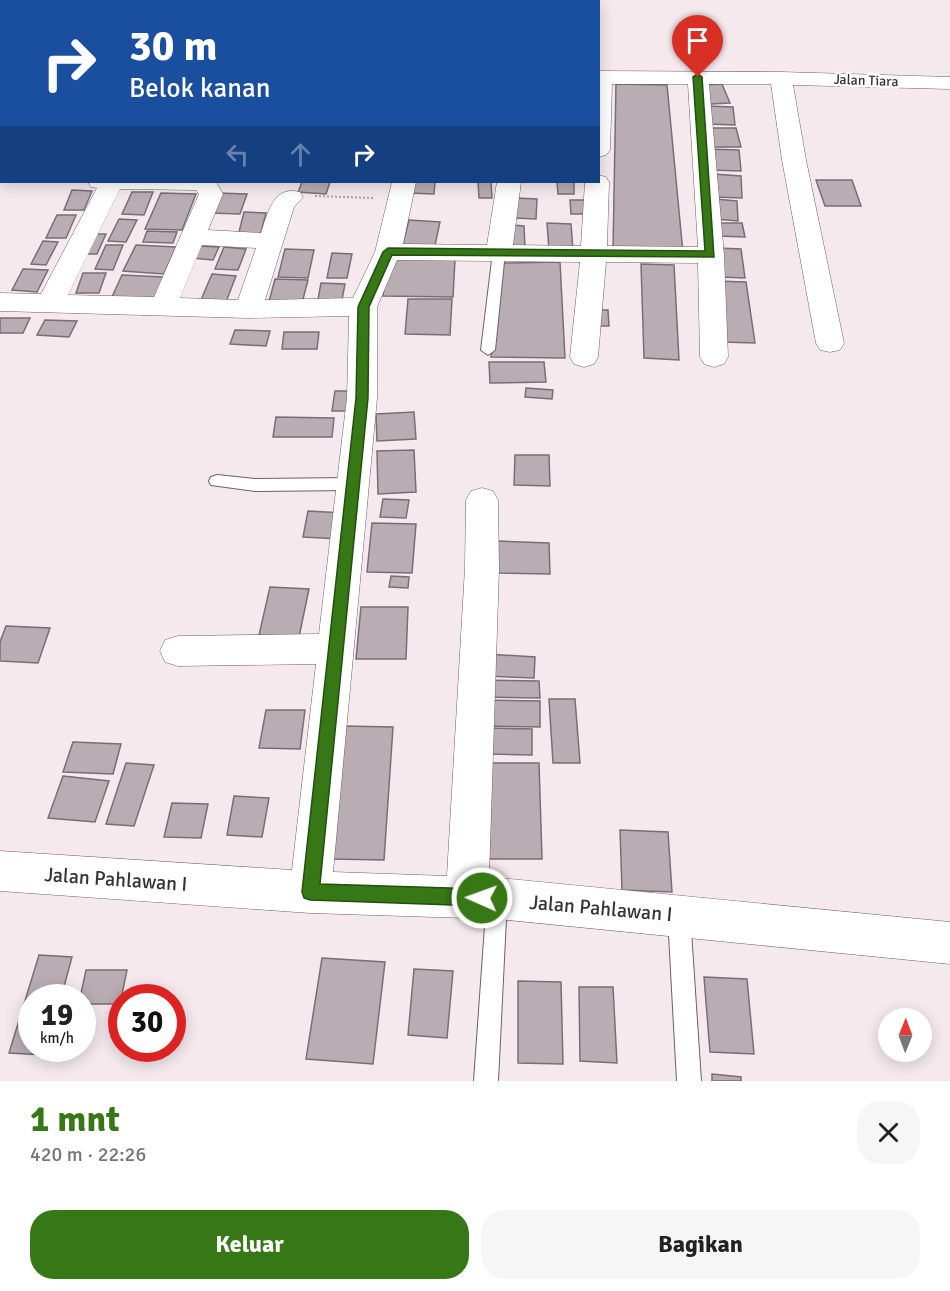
<!DOCTYPE html>
<html lang="id">
<head>
<meta charset="utf-8">
<style>
  :root { --surface:#fff; --page:#f6f6f6; --text:#222; --muted:#767676; --accent:#377816 }
  body { margin:0; font-family:Signika,sans-serif; background:var(--page); color:var(--text); height:100vh; display:flex; flex-direction:column; font-size:22px; white-space:nowrap }
  * { box-sizing:border-box; margin:0 }
  p { font-size:20px; color:var(--muted) }
  .icon { flex:none; width:33px; height:33px; fill:none; stroke:currentColor; stroke-width:2; stroke-linecap:round; stroke-linejoin:round }
  .map { position:relative; height:1081px; overflow:hidden }
  .sheet { display:flex; flex-direction:column; background:var(--surface); flex:1 }
  .sheet>* { flex:none }
  .hud { position:absolute; left:0px; top:0px; width:600px; height:183px; box-shadow:0 3px 15px #0003; background:#1a4fa0; color:#fff; overflow:hidden }
  .needle { width:39px; rotate:1deg }
  .controls { position:absolute; left:878px; top:1008px; display:grid; gap:12px }
  .controls a { display:grid; place-items:center; width:54px; height:54px; border-radius:50%; background:var(--surface); box-shadow:0 3px 15px #0003; font-size:30px }
  .speed { position:absolute; left:18px; top:984px; display:flex; gap:12px; font-size:30px; font-weight:700; text-align:center }
  .speed>* { display:grid; place-content:center; width:78px; height:78px; border-radius:50%; background:var(--surface); box-shadow:0 3px 15px #0003; line-height:1 }
  .speed small { font-size:15px; font-weight:400 }
  .speed .limit { border:9px solid #d22; background:#fff; color:#111 }
  .pin { position:absolute; display:grid; place-items:center; width:51px; height:51px; color:#fff; margin:-62px -26px; border-radius:50% 50% 50% 0; rotate:-45deg; box-shadow:0 0 6px #0007 }
  .pin .icon { rotate:45deg }
  .me { position:absolute; width:66px; margin:-33px; rotate:272deg; stroke-linejoin:round; filter:drop-shadow(0 0 4px #0008) }
  .turn { display:flex; align-items:center; gap:21px; height:126px; padding:0 30px; font-size:27px }
  .turn .icon { width:78px; height:78px; stroke-width:2.5 }
  .turn b { display:block; font-size:42px; line-height:51px }
  .lanes { display:flex; align-items:center; height:57px; padding:0 30px; background:#0003; justify-content:center; gap:30px; direction:ltr }
  .lanes .off { opacity:.35 }
  .round { display:grid; place-items:center; flex:none; width:63px; height:63px; border-radius:24px; background:var(--page) }
  .overview { display:flex; align-items:center; justify-content:space-between; height:102px; padding:0 30px }
  h1 { font-size:36px; font-weight:700; line-height:45px; color:var(--accent) }
  .action { display:flex; gap:12px; margin-top:auto; padding:12px 30px }
  .action a { flex:1; height:69px; border-radius:24px; background:var(--accent); color:#fff; font-size:24px; font-weight:700; line-height:69px; text-align:center }
  .action a+a { background:var(--page); color:var(--text) }
  .map>svg:first-child { display:block }
</style>
</head>
<body>
<div class="map">
<svg width="950" height="1081" viewBox="0 0 950 1081">
  <rect width="100%" height="100%" fill="#f5e9ee"/>
  <!-- building -->
  <g fill="#b9adb3" stroke="#796e73" stroke-width="1.5">
    <polygon points="616,84 667,85 683,253 613,249"/>
    <polygon points="722,84 730,103 711,104 703,85"/>
    <polygon points="707,106 733,107 735,125 709,124"/>
    <polygon points="708,128 736,128 741,147 712,147"/>
    <polygon points="707,149 739,150 741,171 709,170"/>
    <polygon points="714,174 741,176 742,198 715,197"/>
    <polygon points="816,180 852,180 861,206 825,206"/>
    <polygon points="302,182 330,182 326,194 298,192"/>
    <polygon points="409,182 435,182 434,194 407,193"/>
    <polygon points="478,182 491,182 492,198 479,198"/>
    <polygon points="557,182 574,182 574,194 558,194"/>
    <polygon points="72,190 92,191 84,210 64,210"/>
    <polygon points="132,192 153,192 144,215 122,214"/>
    <polygon points="161,193 196,194 182,230 145,229"/>
    <polygon points="216,193 247,194 240,214 209,213"/>
    <polygon points="516,198 537,199 536,219 514,218"/>
    <polygon points="715,199 737,201 738,221 715,219"/>
    <polygon points="570,200 586,200 588,214 571,214"/>
    <polygon points="244,212 266,213 260,236 238,236"/>
    <polygon points="57,215 76,215 66,238 46,238"/>
    <polygon points="119,219 137,220 126,242 108,241"/>
    <polygon points="409,220 440,222 434,250 402,248"/>
    <polygon points="547,223 571,224 573,250 549,250"/>
    <polygon points="715,223 742,223 745,237 718,236"/>
    <polygon points="513,225 524,226 525,248 513,248"/>
    <polygon points="147,231 177,232 173,243 143,242"/>
    <polygon points="94,234 106,234 97,254 85,254"/>
    <polygon points="43,241 58,242 46,265 31,264"/>
    <polygon points="106,245 123,245 113,270 95,269"/>
    <polygon points="136,245 176,247 164,274 123,271"/>
    <polygon points="198,246 219,247 213,260 192,258"/>
    <polygon points="224,247 246,249 238,270 215,269"/>
    <polygon points="717,248 741,249 745,278 721,277"/>
    <polygon points="285,249 314,250 308,278 278,277"/>
    <polygon points="332,253 352,254 347,278 327,278"/>
    <polygon points="388,259 455,260 453,297 383,296"/>
    <polygon points="560,262 565,358 491,357 503,263"/>
    <polygon points="641,264 674,265 679,360 644,358"/>
    <polygon points="23,269 48,270 37,292 12,290"/>
    <polygon points="83,273 106,273 99,293 76,293"/>
    <polygon points="212,274 236,276 226,302 201,300"/>
    <polygon points="122,275 164,277 154,301 111,299"/>
    <polygon points="275,279 308,280 301,307 268,305"/>
    <polygon points="716,281 746,282 755,343 723,342"/>
    <polygon points="321,283 345,284 341,305 317,305"/>
    <polygon points="408,299 452,299 450,335 405,334"/>
    <polygon points="591,310 608,310 609,326 593,326"/>
    <polygon points="0,318 30,318 23,333 0,333"/>
    <polygon points="45,320 77,321 69,337 37,335"/>
    <polygon points="235,330 270,331 266,346 230,344"/>
    <polygon points="284,332 319,332 317,349 282,349"/>
    <polygon points="489,362 544,362 546,382 490,383"/>
    <polygon points="526,388 553,390 552,399 525,397"/>
    <polygon points="335,391 355,391 353,411 332,411"/>
    <polygon points="414,412 416,439 377,441 376,414"/>
    <polygon points="276,417 334,418 332,437 273,437"/>
    <polygon points="414,450 416,492 378,494 377,451"/>
    <polygon points="515,455 549,455 550,486 514,485"/>
    <polygon points="383,499 409,500 406,518 380,517"/>
    <polygon points="308,511 344,513 340,539 303,537"/>
    <polygon points="372,523 416,524 412,573 367,572"/>
    <polygon points="498,541 549,543 550,574 497,573"/>
    <polygon points="391,576 409,577 408,588 389,587"/>
    <polygon points="270,587 309,589 299,637 259,635"/>
    <polygon points="361,607 408,607 406,659 356,659"/>
    <polygon points="6,626 50,628 38,663 0,661 0,642"/>
    <polygon points="486,654 535,657 534,678 485,676"/>
    <polygon points="481,680 539,681 540,698 481,697"/>
    <polygon points="549,699 575,699 580,763 553,763"/>
    <polygon points="481,700 540,701 540,727 480,726"/>
    <polygon points="266,710 305,710 300,749 259,748"/>
    <polygon points="344,726 393,727 384,860 331,859"/>
    <polygon points="490,728 532,729 532,755 489,754"/>
    <polygon points="73,742 121,744 113,774 63,772"/>
    <polygon points="126,763 154,765 134,826 106,824"/>
    <polygon points="483,763 539,763 542,859 483,859"/>
    <polygon points="63,776 109,781 95,822 48,818"/>
    <polygon points="234,796 269,798 262,837 227,835"/>
    <polygon points="172,803 208,804 201,838 164,837"/>
    <polygon points="620,830 668,832 672,892 622,890"/>
    <polygon points="39,955 72,957 61,998 32,998 32,1048 47,1048 45,1055 9,1053"/>
    <polygon points="322,958 385,962 373,1064 306,1059"/>
    <polygon points="414,969 453,971 447,1038 408,1035"/>
    <polygon points="86,970 127,970 120,1004 82,1004 82,998 80,998"/>
    <polygon points="704,977 747,979 754,1054 710,1052"/>
    <polygon points="518,981 561,982 563,1064 518,1063"/>
    <polygon points="579,987 613,987 617,1063 580,1061"/>
    <polygon points="712,1074 741,1077 741,1081 712,1081"/>
  </g>
  <g fill="none" stroke-linecap="round" stroke-linejoin="round">
    <defs>
      <g id="service">
        <polygon points="499,248 505,252 495,350 488,355 481,350 493,252"/>
        <polygon points="217,475 255,479 353,478 359,480 361,484 359,488 353,490 255,491 211,485 209,481 211,477"/>
        <polygon points="497,888 504,891 507,898 498,1081 474,1081 487,898 490,891"/>
        <polygon points="679,905 686,909 690,916 701,1081 677,1081 668,916 672,909"/>
      </g>
      <g id="minor">
        <rect x="154" y="0" width="20" height="2"/>
        <path d="M598,71L781,72L950,77V89L793,85L806,160L844,343L840,350L830,352L820,350L816,343L782,160L771,84H709L724,255L728,357L724,364L714,367L704,364L700,357L698,263L606,262L598,357L594,364L584,367L574,364L570,357L580,262L397,260L377,307V398L333,872L447,876L465,568L466,500L471,491L482,488L493,491L498,500L499,568L489,877L950,922V964L497,919L310,913L0,891V851L292,870L316,664L178,666L165,662L160,651L165,640L178,636L319,634L347,398L349,316L249,318L0,311V293L41,294L97,188L91,187L88,182H216L223,194L208,230L261,233C268,213 273,185 300,192L303,197L294,207L265,300L353,298L375,252L392,182H416L403,244L487,245L497,182H521L513,245L581,246L585,182H598V175L606,177L609,182L607,246L698,247L688,84H612L610,150L606,155L598,157ZM120,189L196,190L199,194L154,297L68,295ZM202,245L256,248L238,300L180,298Z"/>
      </g>
    </defs>
    <!-- service casing -->
    <use href="#service" stroke="#6b6065" stroke-width="2"/>
    <!-- minor casing -->
    <use href="#minor" stroke="#6b6065" stroke-width="1"/>
    <!-- path -->
    <polyline stroke="#aaa1a5" stroke-width="2" stroke-dasharray="2 2" stroke-linecap="butt" points="315,196 374,198"/>
    <!-- service -->
    <use href="#service" fill="#fff" fill-rule="evenodd"/>
    <!-- minor -->
    <use href="#minor" fill="#fff" fill-rule="evenodd"/>
  </g>
  <!-- route -->
  <polygon fill="#377816" stroke="#244e0e" stroke-width="1.5" points="698,74 702,77 714,257 392,255 369,307 368,398 320,884 482,889 488,891 491,898 488,904 482,906 310,900 304,898 302,892 356,398 358,307 383,252 388,248 705,251 693,77"/>
  <g text-anchor="middle" stroke-width="5" stroke-linejoin="round" paint-order="stroke">
    <!-- far-street labels -->
    <g font-size="14" fill="#373234" stroke="#fff">
      <text transform="translate(866 80) rotate(2)" y="5">Jalan Tiara</text>
    </g>
    <!-- near-street labels -->
    <g font-size="20" fill="#373234" stroke="#fff">
      <text transform="translate(116 879) rotate(4)" y="7">Jalan Pahlawan I</text>
      <text transform="translate(601 908) rotate(5)" y="7">Jalan Pahlawan I</text>
    </g>
  </g>
</svg>
<div class="controls">
<a><svg class="needle" viewBox="-14 -14 28 28"><path d="M0-13l5 13h-10z" fill="#e53935"/><path d="M0 13l5-13h-10z" fill="#767676"/></svg></a>
</div>
<div class="speed"><div>19<small>km/h</small></div><div class="limit">30</div></div>
<div class="pin" style="left:698px;top:77px;background:#d93025"><svg class="icon" aria-label="arrive" viewBox="0 0 24 24"><path d="M6 21V4h12l-3 4 3 4H6"/></svg></div>
<svg class="me" style="left:482px;top:898px" viewBox="-20 -20 40 40"><circle r="17" fill="#377816" stroke="#fff" stroke-width="3"/><path d="M0-11L8 9 0 5-8 9z" fill="#fff"/></svg>
<div class="hud">
<div class="turn"><svg class="icon" aria-label="right" viewBox="0 0 24 24"><path d="M7 20v-9h11M14 6l5 5-5 5"/></svg><div><b>30 m</b>Belok kanan</div></div>
<div class="lanes"><svg class="icon off" aria-label="left" viewBox="0 0 24 24"><path d="M17 20v-9H6M10 6l-5 5 5 5"/></svg><svg class="icon off" aria-label="ahead" viewBox="0 0 24 24"><path d="M12 20V5M6 11l6-6 6 6"/></svg><svg class="icon" aria-label="right" viewBox="0 0 24 24"><path d="M7 20v-9h11M14 6l5 5-5 5"/></svg></div>
</div>
</div>
<section class="sheet">
<div class="overview"><div><h1>1 mnt</h1><p>420 m · 22:26</p></div><a class="round"><svg class="icon" aria-label="close" viewBox="0 0 24 24"><path d="M6 6l12 12M18 6L6 18"/></svg></a></div>
<div class="action"><a>Keluar</a><a>Bagikan</a></div>
</section>
</body>
</html>
